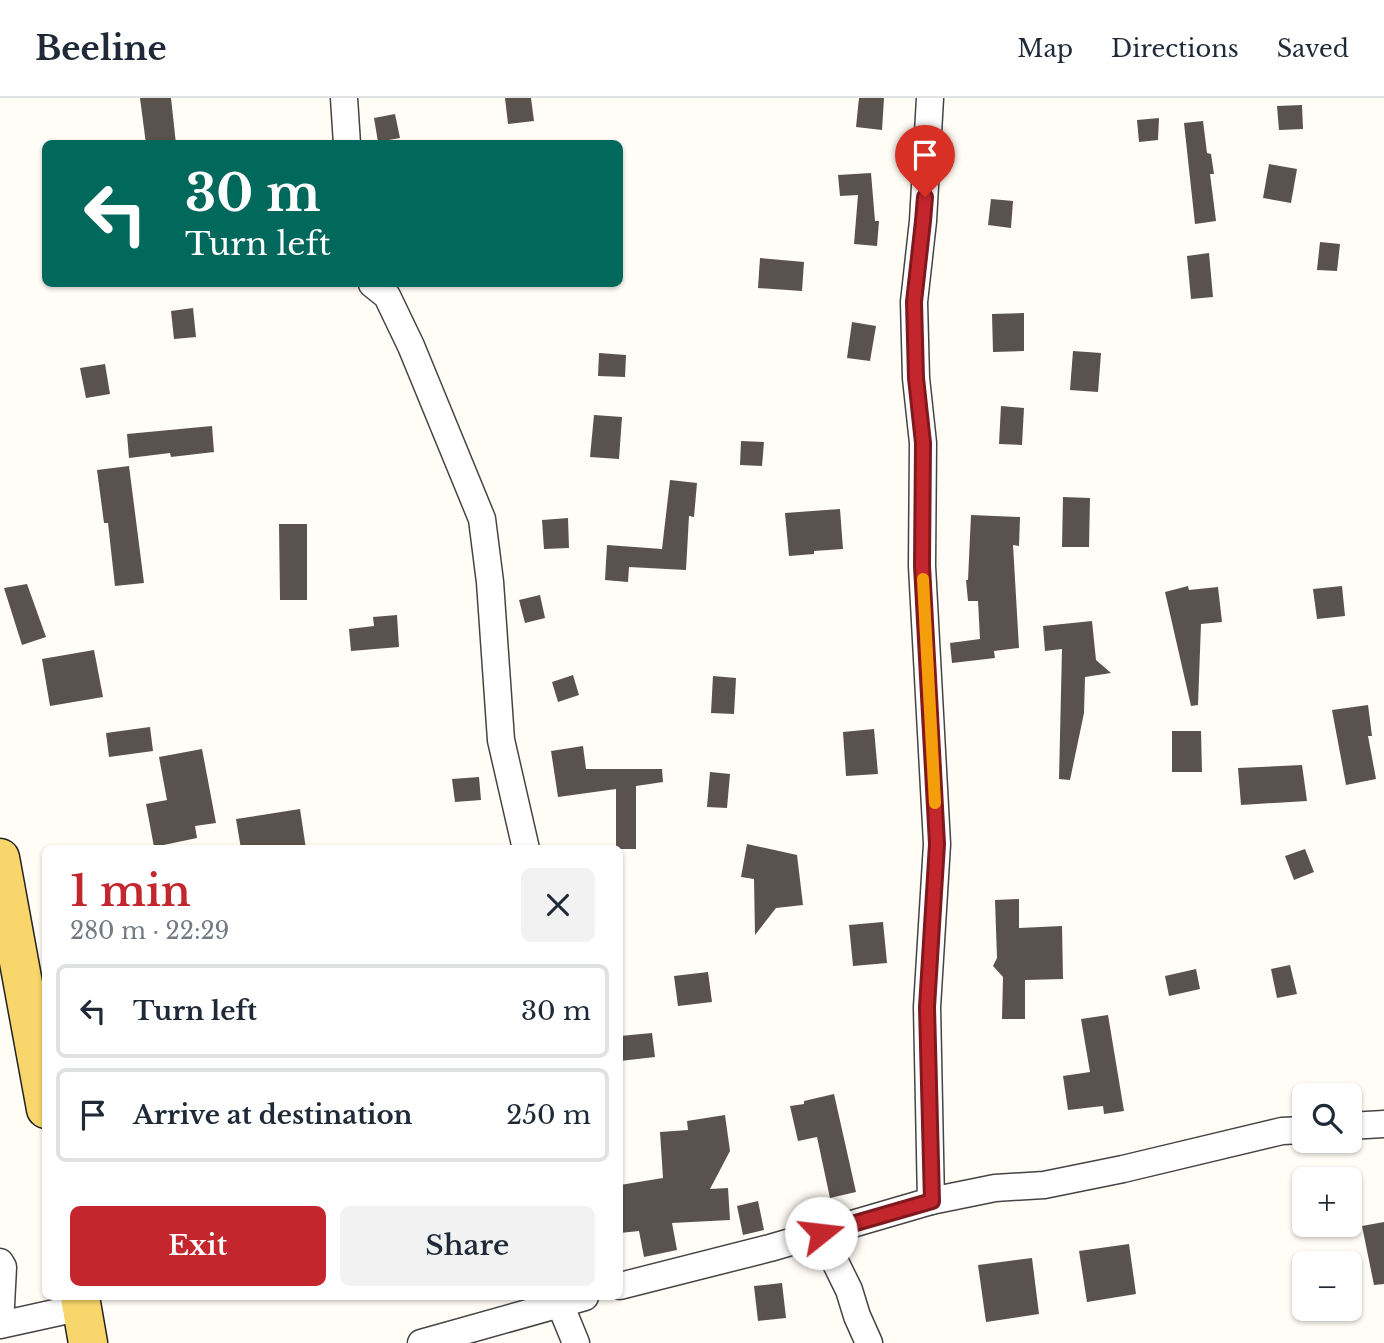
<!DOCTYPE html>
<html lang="en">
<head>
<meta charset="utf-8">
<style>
  :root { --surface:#fff; --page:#f2f2f3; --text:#1f2937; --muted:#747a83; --line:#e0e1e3; --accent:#c4262e }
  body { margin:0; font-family:"Libre Baskerville",serif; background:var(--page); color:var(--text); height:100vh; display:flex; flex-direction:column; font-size:26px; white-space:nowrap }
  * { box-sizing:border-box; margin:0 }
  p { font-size:23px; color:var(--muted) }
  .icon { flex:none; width:38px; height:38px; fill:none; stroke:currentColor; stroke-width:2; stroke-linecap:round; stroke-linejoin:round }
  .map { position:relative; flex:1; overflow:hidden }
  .details { position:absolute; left:42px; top:747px; width:581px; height:455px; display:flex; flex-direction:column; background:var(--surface); border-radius:10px; box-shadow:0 2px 5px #0004 }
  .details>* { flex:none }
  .guide { position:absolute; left:42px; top:42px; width:581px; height:147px; border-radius:10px; box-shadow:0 2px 5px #0004; background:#00695c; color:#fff; overflow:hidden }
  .buttons { position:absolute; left:1292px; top:985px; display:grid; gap:14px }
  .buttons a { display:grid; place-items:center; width:70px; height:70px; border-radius:10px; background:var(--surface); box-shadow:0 2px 5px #0004; font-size:35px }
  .pin { position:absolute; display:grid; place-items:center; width:60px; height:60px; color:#fff; margin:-72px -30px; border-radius:50% 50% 50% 0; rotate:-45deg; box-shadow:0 0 7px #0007 }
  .pin .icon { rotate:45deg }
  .me { position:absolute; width:77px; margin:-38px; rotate:74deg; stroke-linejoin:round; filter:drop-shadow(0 0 5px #0008) }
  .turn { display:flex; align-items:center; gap:24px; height:147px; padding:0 28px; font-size:32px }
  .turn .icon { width:91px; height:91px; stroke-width:2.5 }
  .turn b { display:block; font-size:49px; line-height:60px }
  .round { display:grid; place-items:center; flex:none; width:74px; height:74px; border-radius:10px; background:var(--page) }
  .headline { display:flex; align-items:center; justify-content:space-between; height:119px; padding:0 28px }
  h1 { font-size:42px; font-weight:600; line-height:52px; color:var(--accent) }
  .cta { display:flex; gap:14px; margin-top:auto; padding:14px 28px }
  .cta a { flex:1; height:80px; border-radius:10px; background:var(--accent); color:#fff; font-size:28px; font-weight:600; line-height:80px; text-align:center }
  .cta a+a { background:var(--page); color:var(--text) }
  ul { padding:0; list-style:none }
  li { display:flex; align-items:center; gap:21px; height:94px; margin:0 14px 10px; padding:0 14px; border:4px solid var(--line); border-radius:10px }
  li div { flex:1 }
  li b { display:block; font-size:26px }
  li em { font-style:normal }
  header { display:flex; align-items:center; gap:42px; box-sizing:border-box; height:98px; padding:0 35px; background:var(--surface); border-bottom:2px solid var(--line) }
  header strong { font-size:33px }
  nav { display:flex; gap:38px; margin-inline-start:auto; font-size:24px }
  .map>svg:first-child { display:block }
</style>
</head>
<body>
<header>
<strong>Beeline</strong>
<nav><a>Map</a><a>Directions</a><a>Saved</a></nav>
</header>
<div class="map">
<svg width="1384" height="1245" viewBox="0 0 1384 1245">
  <rect width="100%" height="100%" fill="#fffdf5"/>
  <!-- building -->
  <g fill="#5a524d">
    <polygon points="140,0 171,0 176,46 146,46"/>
    <polygon points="505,0 531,0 534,23 508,26"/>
    <polygon points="859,0 884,0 882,32 856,29"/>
    <polygon points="1302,7 1303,31 1279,32 1277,8"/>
    <polygon points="395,16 400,40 378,44 374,20"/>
    <polygon points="1159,20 1158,42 1139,44 1137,22"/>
    <polygon points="1203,23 1207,55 1211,56 1214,76 1210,76 1216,123 1195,126 1184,25"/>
    <polygon points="1269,66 1297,71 1291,105 1263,100"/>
    <polygon points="871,75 875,123 879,123 877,148 854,146 858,97 840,98 838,77"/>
    <polygon points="991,101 1013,103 1011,130 988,127"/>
    <polygon points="1320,144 1340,146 1337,173 1317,172"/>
    <polygon points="1209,155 1213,199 1191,201 1187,158"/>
    <polygon points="760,160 804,164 802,193 758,190"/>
    <polygon points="193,210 196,239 174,241 171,213"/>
    <polygon points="1024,215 1024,253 993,254 992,216"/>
    <polygon points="852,224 876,228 870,263 847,260"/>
    <polygon points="1073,253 1101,255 1098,294 1070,292"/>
    <polygon points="599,255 626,257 625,279 598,278"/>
    <polygon points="105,266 110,296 86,300 80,270"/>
    <polygon points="1001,308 1024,310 1022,347 999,346"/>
    <polygon points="594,317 622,319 619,361 590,359"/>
    <polygon points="212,328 214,354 171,359 170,355 129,360 127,336"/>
    <polygon points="741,343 764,344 762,368 740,367"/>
    <polygon points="129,368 144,485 115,488 108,425 104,425 97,372"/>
    <polygon points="670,382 697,385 694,419 689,418 686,472 629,469 628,484 605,482 607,447 662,451"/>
    <polygon points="1063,399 1090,400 1089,449 1062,449"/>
    <polygon points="840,411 843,451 814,453 814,456 789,458 785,415"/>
    <polygon points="971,417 1020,419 1019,448 1013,447 1019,550 994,553 995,560 952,565 950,545 980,541 978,503 968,503 966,482 968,482"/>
    <polygon points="568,420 569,450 544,451 542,422"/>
    <polygon points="279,426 307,426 307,502 280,502"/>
    <polygon points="27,486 46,539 22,547 4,490"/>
    <polygon points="1188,488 1189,492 1218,489 1222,524 1201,526 1198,607 1191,608 1165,494"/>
    <polygon points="1342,488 1345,518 1317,521 1313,491"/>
    <polygon points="540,497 545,520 525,525 519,502"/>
    <polygon points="397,517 399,549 351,553 349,531 374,528 373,519"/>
    <polygon points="1092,523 1096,562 1111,575 1085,579 1084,615 1070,682 1059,681 1062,551 1045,553 1043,528"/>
    <polygon points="94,552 103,599 50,608 42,561"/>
    <polygon points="573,577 579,597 558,604 552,584"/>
    <polygon points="713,578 736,580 734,616 711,615"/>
    <polygon points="1368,607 1372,638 1368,638 1376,681 1346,687 1332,612"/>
    <polygon points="150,629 153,653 109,659 106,635"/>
    <polygon points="874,631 878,676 846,678 843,634"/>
    <polygon points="1172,633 1201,633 1202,674 1172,674"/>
    <polygon points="583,648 586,671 662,671 663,684 636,688 636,751 616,751 616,691 558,699 551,653"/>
    <polygon points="202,651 216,725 195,728 197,740 154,749 146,706 167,702 159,659"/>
    <polygon points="1302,667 1307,703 1241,707 1238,670"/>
    <polygon points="710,674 730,676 727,710 707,709"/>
    <polygon points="479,679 481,702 455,704 452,681"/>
    <polygon points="300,711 306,751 241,751 236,721"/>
    <polygon points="747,746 797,757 803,807 776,810 755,837 754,781 741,779"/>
    <polygon points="1305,751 1314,774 1294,782 1285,758"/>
    <polygon points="1019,801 1019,830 1062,828 1063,881 1025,882 1025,921 1002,921 1003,879 993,868 997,860 995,802"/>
    <polygon points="883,824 887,865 853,868 849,827"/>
    <polygon points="1290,867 1297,896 1277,900 1271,871"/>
    <polygon points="1196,871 1200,891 1169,898 1165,878"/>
    <polygon points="708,874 712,904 678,908 674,878"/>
    <polygon points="1108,917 1124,1013 1104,1016 1103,1008 1068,1012 1063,978 1090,974 1081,921"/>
    <polygon points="652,935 655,959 620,963 620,938"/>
    <polygon points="834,996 856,1094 830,1100 817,1039 798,1043 790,1008 804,1006 804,1003"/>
    <polygon points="725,1017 730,1053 710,1091 728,1090 730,1122 672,1125 677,1152 644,1159 639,1133 620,1135 620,1087 663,1080 660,1034 688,1032 687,1023"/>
    <polygon points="758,1103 764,1132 743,1137 737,1108"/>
    <polygon points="1384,1124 1384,1186 1374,1187 1362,1128"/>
    <polygon points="1129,1146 1136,1196 1087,1204 1079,1153"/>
    <polygon points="1032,1160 1039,1216 986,1224 978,1167"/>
    <polygon points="782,1185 786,1220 758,1223 754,1188"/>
  </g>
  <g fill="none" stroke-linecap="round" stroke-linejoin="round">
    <defs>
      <g id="minor">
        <polyline points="344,0 347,46"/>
        <polyline points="930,0 923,123 914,204 916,280 923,345 922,468 937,746 927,909 931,1103"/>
        <polyline points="372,186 387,198 411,248 482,421 490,484 501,642 526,751"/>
        <polyline points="1349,1028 1384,1026"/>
        <polyline points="821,1135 849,1192 857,1218 869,1245"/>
        <polyline points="0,1164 3,1169 0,1227 82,1209"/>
        <polyline points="620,1188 770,1150 931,1103 995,1090 1044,1087 1123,1071 1282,1033 1304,1032"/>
        <polyline points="560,1206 576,1245"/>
        <polyline points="421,1245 585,1199"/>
      </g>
      <g id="primary">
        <polyline points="0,760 46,1011"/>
        <polyline points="80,1199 88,1245"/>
      </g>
    </defs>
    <!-- minor casing -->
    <use href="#minor" stroke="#444" stroke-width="29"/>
    <!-- primary casing -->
    <use href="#primary" stroke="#222" stroke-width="41"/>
    <!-- minor -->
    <use href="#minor" stroke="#fff" stroke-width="26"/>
    <!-- primary -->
    <use href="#primary" stroke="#f9d66b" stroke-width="38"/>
  </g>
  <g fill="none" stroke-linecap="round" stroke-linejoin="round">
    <defs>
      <polyline id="route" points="821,1135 932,1103 927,909 937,746 922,468 923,345 916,280 914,204 923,123 925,99"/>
    </defs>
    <!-- route casing -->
    <use href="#route" stroke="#7f191e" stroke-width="18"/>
    <!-- route -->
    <use href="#route" stroke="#c4262e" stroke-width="12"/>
    <!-- slow -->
    <polyline stroke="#f59e0b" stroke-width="12" points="923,481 935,705"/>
  </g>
</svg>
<div class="buttons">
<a><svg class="icon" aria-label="search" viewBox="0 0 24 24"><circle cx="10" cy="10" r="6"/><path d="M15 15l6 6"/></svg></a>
<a>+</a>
<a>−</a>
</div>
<div class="pin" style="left:925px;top:99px;background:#d93025"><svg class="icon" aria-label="arrive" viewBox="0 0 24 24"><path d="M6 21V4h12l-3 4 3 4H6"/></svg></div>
<svg class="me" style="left:821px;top:1135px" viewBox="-20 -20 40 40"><circle r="19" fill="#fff"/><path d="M0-13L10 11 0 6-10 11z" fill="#c4262e"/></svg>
<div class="guide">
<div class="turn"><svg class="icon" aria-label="left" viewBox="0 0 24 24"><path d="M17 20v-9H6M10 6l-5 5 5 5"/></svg><div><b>30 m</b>Turn left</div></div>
</div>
<section class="details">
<div class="headline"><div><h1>1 min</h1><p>280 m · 22:29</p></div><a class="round"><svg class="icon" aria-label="close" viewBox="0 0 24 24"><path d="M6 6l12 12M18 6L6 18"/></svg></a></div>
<ul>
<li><svg class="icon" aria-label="left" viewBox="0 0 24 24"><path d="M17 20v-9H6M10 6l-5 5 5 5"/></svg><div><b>Turn left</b></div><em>30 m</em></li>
<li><svg class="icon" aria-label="arrive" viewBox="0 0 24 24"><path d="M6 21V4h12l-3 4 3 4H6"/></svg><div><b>Arrive at destination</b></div><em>250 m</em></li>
</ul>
<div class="cta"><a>Exit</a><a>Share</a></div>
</section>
</div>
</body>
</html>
